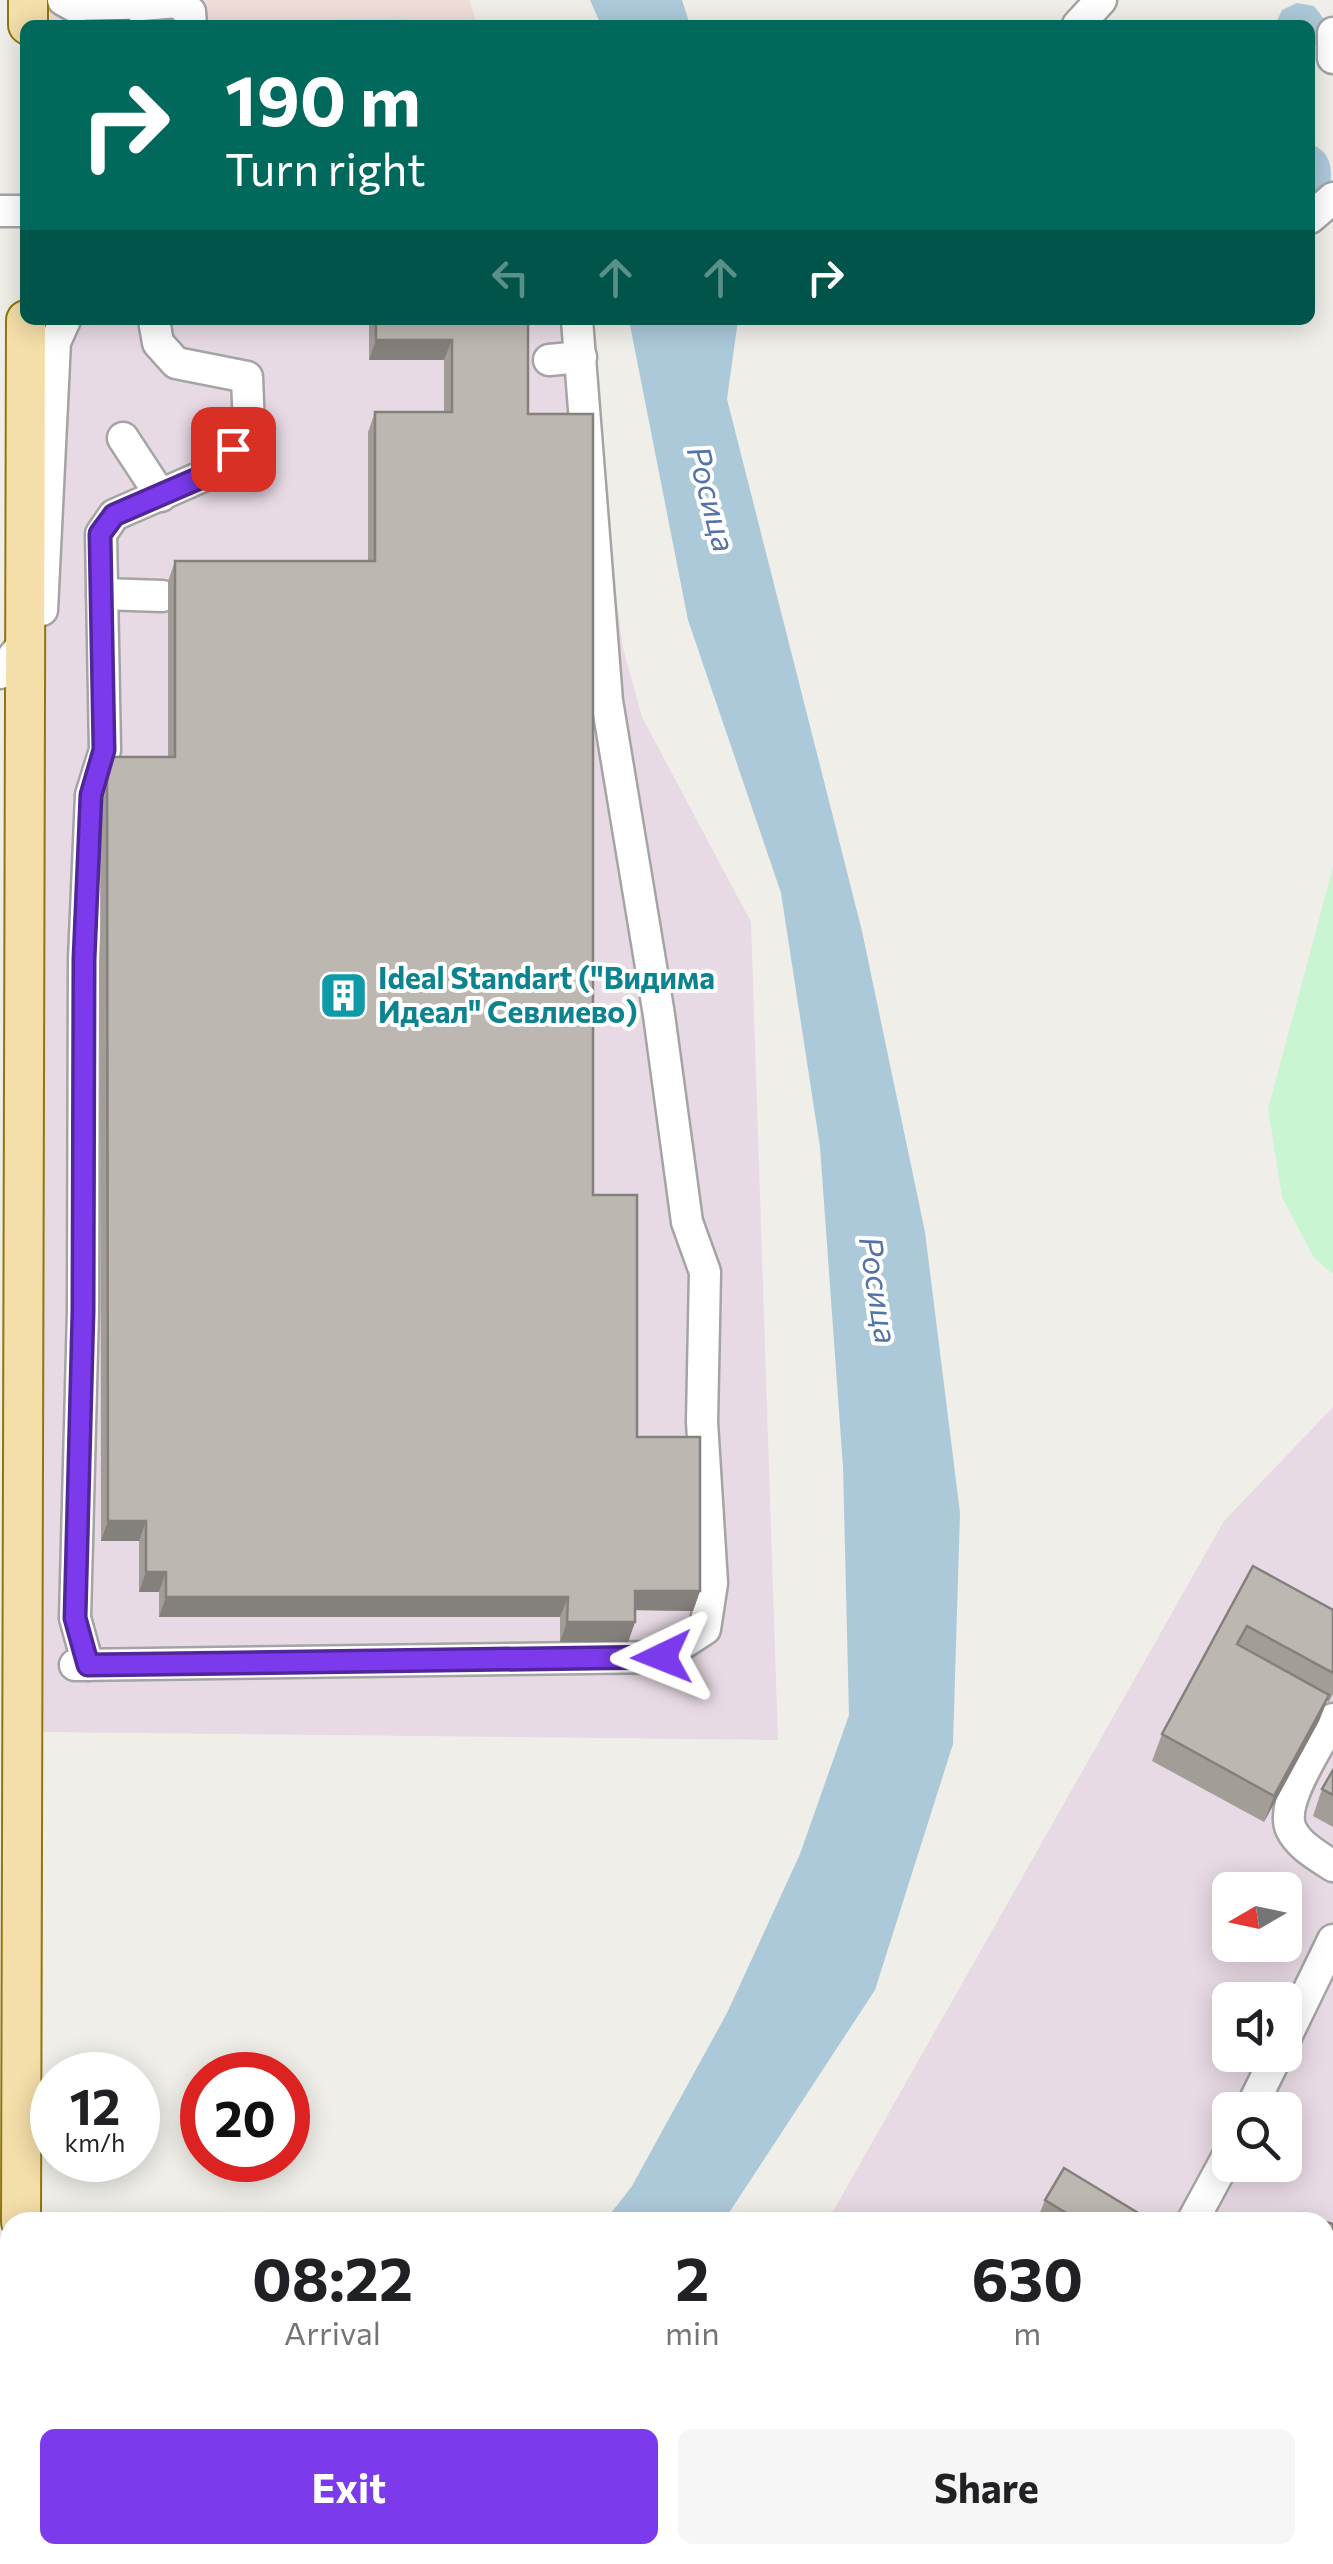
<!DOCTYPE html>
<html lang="en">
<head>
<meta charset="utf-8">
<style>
  :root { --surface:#fff; --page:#f6f6f6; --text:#202124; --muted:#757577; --accent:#7c3aed }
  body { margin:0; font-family:Commissioner,sans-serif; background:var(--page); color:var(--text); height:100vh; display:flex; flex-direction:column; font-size:38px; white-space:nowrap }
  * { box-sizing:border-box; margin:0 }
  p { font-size:32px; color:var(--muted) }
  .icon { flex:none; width:55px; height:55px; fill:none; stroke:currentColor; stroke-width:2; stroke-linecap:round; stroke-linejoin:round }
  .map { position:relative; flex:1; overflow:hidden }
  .panel { position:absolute; left:0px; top:2212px; width:1335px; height:352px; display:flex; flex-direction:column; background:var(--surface); border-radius:30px 30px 0 0; box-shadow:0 5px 25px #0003 }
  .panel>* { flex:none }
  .hud { position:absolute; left:20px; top:20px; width:1295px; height:305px; border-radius:15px; box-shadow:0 5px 25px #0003; background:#00695c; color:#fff; overflow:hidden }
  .needle { width:65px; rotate:261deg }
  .fabs { position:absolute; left:1212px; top:1872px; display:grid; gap:20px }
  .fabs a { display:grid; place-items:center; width:90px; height:90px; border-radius:15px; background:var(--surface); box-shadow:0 5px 25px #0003; font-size:50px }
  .speed { position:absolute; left:30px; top:2052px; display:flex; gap:20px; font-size:50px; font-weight:700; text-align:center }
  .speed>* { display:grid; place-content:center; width:130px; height:130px; border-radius:50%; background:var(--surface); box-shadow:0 5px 25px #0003; line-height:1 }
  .speed small { font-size:25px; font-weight:400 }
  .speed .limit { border:15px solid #d22; background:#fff; color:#111 }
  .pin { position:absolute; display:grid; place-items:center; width:85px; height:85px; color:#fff; margin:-42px; border-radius:20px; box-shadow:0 5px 15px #0006 }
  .me { position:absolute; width:110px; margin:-55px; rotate:268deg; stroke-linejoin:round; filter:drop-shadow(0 0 8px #0008) }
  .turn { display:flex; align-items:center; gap:35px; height:210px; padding:0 40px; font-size:45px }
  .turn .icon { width:130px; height:130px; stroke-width:2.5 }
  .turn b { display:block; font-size:70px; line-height:85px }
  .lanes { display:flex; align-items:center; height:95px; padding:0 40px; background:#0003; justify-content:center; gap:50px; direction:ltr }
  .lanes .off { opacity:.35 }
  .eta { display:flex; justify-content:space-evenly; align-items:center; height:170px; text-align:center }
  .eta b { font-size:60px; font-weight:700; line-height:70px }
  .primary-button { display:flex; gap:20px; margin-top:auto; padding:20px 40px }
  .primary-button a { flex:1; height:115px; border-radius:15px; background:var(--accent); color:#fff; font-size:40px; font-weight:700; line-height:115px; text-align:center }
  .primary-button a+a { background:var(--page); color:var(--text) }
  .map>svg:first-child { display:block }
</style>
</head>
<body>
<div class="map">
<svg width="1333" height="2564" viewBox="0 0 1333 2564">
  <rect width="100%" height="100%" fill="#f0eee8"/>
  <!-- commercial -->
  <g fill="#efddd9">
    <polygon points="46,0 469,0 478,25 46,25"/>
    <polygon points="552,2555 842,2555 837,2564 546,2564"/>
    <polygon points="1066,2555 1148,2555 1181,2564 1063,2564"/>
  </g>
  <!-- industrial -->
  <g fill="#e8dae4" fill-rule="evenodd">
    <polygon points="42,320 580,320 623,648 642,717 751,922 778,1740 43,1732"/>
    <path d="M1333,1407V2549L1325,2545V2222H827L1224,1521ZM1230,1890H1285V1945H1230ZM1230,2000H1285V2055H1230ZM1230,2110H1285V2165H1230Z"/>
  </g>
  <!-- forest -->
  <polygon fill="#a7cca0" points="452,2555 531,2555 525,2564 446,2564"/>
  <!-- park -->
  <polygon fill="#caf5d3" points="1333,867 1333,1274 1314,1258 1282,1197 1268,1109"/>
  <!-- parking -->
  <polygon fill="#e0e0e0" points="402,16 415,25 299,25 307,20"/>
  <!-- water -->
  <g fill="#acc9da">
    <polygon points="590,0 682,0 690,25 601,25"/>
    <polygon points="1297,3 1314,6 1324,19 1321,41 1310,50 1310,25 1275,25 1282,10"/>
    <path d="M1310,144C1329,150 1333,166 1330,185L1310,198Z"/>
    <polygon points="629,320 738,320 727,399 862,931 925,1232 960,1513 953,1744 875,1990 723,2222 604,2222 632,2186 727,2013 800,1854 849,1715 843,1467 820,1147 781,893 688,620"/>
    <polygon points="352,2555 452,2555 446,2564 345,2564"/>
  </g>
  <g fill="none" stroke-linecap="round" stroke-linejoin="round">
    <defs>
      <g id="minor">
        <polyline points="63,0 81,10 177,2 190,12 191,25"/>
        <polyline points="1078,25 1101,0"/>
        <polyline points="1333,33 1333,58"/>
        <polyline points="0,211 25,211"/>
        <polyline points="1310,218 1333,198"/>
        <polyline points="549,360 581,357"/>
        <polyline points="123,438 161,496"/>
        <polyline points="102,594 162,596"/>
        <polyline points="42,610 55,342 65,320"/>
        <polyline points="0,673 25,642"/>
        <polyline points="75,1665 662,1657 705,1629 712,1583 702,1422 705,1272 687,1222 659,1015 607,701 577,320"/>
        <polyline points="88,1665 75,1618 83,1311 84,959 91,795 105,750 101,534 114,515 217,470 249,428 247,377 176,363 158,343 154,320"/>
        <path d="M1333,1719C1320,1744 1279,1802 1291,1829C1299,1846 1318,1856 1333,1866"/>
        <polyline points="1285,2039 1333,1940"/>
        <polyline points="1250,2110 1277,2055"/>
        <polyline points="1192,2222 1230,2152"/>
        <polyline points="0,2427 10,2427"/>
        <polyline points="1325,2545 1333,2549"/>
      </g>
      <g id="major">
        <polyline points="28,25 28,0"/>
        <polyline points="21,2222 26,320"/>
        <polyline points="19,2564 19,2555"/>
      </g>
    </defs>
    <!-- minor casing -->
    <use href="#minor" stroke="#a4a4a4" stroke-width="35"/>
    <!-- major casing -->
    <use href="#major" stroke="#90760d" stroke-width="42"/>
    <!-- path -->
    <polyline stroke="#ee967b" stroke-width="4" stroke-dasharray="5 5" stroke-linecap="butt" points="546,2564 552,2555"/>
    <!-- minor -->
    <use href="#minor" stroke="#fff" stroke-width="30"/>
    <!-- major -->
    <use href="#major" stroke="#f4dea9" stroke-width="38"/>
  </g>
  <!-- wall -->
  <g fill="#a39d98">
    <polygon points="369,320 528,320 528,414 593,1195 637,1437 700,1591 693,1611 635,1610 635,1622 628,1642 560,1642 560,1617 159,1617 159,1592 139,1592 139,1541 101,1541 100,777 107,757 168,757 168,581 175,561 368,561 368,432 375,412 444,412 444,360 369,360"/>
    <polygon points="1253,1566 1333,1610 1333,1694 1329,1702 1327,1701 1319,1721 1264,1822 1152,1761 1162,1734"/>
    <polygon points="1333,1770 1333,1827 1313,1816 1322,1789"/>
    <polygon points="1045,2200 1153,2222 1041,2222 1037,2220"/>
  </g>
  <!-- shaded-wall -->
  <g fill="#84807c">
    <polygon points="376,340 452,340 444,360 369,360"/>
    <polygon points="108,1521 146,1521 139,1541 101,1541"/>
    <polygon points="146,1572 166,1572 159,1592 139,1592"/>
    <polygon points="635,1591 700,1591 693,1611 628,1610"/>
    <polygon points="166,1597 568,1597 560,1617 159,1617"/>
    <polygon points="567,1622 635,1622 628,1642 560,1642"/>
    <polygon points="1329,1695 1319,1721 1264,1822 1274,1796"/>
  </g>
  <!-- building -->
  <g fill="#bdb7b1" stroke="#84807c" stroke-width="2.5">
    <polygon points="129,20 129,25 86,25 86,21"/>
    <polygon points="376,320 528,320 528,414 593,414 593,1195 637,1195 637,1437 700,1437 700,1591 635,1591 635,1622 567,1622 568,1597 166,1597 166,1572 146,1572 146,1521 108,1521 107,757 175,757 175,561 375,561 375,412 452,412 452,340 376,340"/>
    <polygon points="1253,1566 1333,1610 1333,1673 1247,1626 1237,1644 1329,1695 1274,1796 1162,1734"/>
    <polygon points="1333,1770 1333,1795 1322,1789"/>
    <polygon points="1064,2168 1153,2222 1081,2222 1045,2200"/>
    <polygon points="1305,2216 1333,2224 1333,2313 1325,2341 1325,2222 1303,2222"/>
    <polygon points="611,2555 732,2555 728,2564 607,2564"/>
    <polygon points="775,2555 806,2555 801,2564 771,2564 770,2563"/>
  </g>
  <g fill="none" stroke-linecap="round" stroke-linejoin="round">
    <defs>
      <polyline id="route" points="233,449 218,470 114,515 100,534 104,750 91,795 84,959 83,1311 75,1618 88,1665 662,1657"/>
    </defs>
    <!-- route casing -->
    <use href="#route" stroke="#51269a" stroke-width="25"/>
    <!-- route -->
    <use href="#route" stroke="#7c3aed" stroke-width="18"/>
  </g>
  <!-- icons -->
  <defs>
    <symbol id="building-square" viewBox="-11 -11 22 22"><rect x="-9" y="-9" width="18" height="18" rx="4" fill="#0f9aa8" stroke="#fff"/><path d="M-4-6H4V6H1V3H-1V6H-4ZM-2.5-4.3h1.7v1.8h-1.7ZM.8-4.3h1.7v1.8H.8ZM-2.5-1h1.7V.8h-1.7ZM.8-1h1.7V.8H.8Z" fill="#fff"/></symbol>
  </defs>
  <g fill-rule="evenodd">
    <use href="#building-square" x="316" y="968" width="55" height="55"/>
  </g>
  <g text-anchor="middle" stroke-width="8" stroke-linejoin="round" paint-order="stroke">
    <!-- culture labels -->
    <g font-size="30" font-weight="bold" fill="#0d838f" stroke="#fff" text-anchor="start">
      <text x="378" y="989">Ideal Standart ("Видима<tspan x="378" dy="34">Идеал" Севлиево)</tspan></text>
    </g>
    <!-- water labels -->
    <g font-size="32" font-style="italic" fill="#5473a9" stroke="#fff">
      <text transform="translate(711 499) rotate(75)" y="11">Росица</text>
      <text transform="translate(878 1290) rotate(81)" y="11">Росица</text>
    </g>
  </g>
</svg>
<div class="fabs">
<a><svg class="needle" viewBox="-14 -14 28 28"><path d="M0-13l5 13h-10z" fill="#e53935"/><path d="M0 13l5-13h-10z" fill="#757577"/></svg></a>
<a><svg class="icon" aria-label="sound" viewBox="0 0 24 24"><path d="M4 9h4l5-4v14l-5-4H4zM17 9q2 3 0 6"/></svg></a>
<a><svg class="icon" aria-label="search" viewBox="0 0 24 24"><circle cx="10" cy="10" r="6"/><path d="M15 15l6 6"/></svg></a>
</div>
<div class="speed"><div>12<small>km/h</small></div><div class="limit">20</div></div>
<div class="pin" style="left:233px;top:449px;background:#d93025"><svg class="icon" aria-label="arrive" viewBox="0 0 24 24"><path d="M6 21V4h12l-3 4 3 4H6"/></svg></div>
<svg class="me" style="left:662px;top:1657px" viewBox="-20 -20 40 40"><path d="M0-17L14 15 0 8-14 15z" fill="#7c3aed" stroke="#fff" stroke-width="4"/></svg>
<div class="hud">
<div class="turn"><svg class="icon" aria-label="right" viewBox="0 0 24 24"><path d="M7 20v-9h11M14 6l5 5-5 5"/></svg><div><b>190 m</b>Turn right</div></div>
<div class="lanes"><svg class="icon off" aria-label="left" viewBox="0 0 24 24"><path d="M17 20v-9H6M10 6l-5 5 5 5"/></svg><svg class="icon off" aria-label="ahead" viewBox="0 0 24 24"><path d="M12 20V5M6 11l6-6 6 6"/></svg><svg class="icon off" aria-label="ahead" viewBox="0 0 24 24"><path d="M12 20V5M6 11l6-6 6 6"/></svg><svg class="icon" aria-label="right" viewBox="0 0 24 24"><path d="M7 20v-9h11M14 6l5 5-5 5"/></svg></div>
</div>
<section class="panel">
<div class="eta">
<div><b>08:22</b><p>Arrival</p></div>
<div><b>2</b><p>min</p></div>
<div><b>630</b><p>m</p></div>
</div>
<div class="primary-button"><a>Exit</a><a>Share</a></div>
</section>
</div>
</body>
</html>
